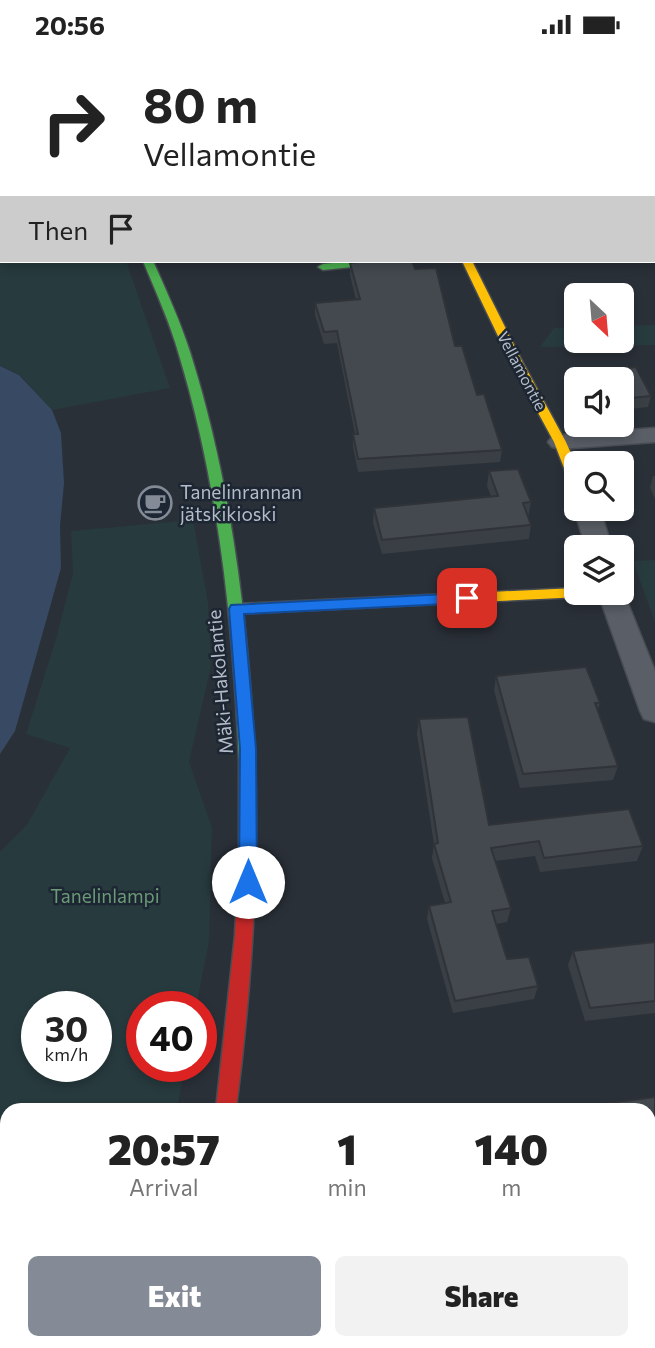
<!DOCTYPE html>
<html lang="en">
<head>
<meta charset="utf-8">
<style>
  :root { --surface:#fff; --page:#f2f2f2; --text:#222; --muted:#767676; --accent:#848b96 }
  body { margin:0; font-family:Commissioner,sans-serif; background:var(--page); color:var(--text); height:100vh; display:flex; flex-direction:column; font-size:26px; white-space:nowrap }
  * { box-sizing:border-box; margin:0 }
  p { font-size:23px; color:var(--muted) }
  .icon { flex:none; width:38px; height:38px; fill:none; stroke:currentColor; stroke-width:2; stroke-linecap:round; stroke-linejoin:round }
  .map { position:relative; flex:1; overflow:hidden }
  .drawer { position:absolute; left:0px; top:1054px; width:656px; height:247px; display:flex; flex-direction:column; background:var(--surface); border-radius:21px 21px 0 0; box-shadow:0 4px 10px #0003 }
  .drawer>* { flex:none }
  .top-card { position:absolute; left:0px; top:0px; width:656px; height:214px; box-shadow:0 4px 10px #0003; background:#fff; color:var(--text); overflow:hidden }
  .needle { width:46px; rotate:154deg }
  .tools { position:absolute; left:564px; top:234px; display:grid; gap:14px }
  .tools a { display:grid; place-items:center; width:70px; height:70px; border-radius:10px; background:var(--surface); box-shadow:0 4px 10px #0003; font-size:35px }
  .speed { position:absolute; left:21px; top:942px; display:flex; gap:14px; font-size:35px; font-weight:700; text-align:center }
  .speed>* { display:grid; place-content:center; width:91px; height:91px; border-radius:50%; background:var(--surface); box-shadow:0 4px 10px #0003; line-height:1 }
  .speed small { font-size:18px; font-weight:400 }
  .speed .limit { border:10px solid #d22; background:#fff; color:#111 }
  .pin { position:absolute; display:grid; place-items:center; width:60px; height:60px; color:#fff; margin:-30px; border-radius:14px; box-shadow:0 4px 10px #0006 }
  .me { position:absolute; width:77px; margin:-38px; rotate:0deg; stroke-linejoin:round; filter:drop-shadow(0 0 5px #0008) }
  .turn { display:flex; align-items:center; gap:24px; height:147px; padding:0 28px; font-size:32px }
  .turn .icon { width:91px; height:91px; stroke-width:2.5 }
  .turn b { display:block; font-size:49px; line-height:60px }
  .then { display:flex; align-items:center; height:66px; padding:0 28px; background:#0003; gap:14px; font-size:26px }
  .eta { display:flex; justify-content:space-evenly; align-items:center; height:119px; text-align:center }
  .eta b { font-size:42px; font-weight:800; line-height:49px }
  .cta { display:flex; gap:14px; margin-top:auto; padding:14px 28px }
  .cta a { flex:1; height:80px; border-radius:10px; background:var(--accent); color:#fff; font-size:28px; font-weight:800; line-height:80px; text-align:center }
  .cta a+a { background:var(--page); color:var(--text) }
  .status { display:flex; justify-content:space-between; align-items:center; height:49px; padding:0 35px; background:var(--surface); direction:ltr }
  .status svg { height:19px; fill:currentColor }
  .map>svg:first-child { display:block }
</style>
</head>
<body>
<div class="status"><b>20:56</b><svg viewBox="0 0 49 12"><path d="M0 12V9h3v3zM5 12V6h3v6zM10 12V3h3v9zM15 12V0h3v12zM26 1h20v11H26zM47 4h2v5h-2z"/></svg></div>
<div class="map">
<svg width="655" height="1299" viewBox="0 0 655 1299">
  <rect width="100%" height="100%" fill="#2a3038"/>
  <!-- green -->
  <g fill="#273a3e" fill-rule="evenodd">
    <polygon points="0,133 2,212 126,212 170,339 52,361 20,326 0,317"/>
    <polygon points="655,276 655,296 540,298 554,279 576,278 576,292 621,292 621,277"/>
    <path d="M193,471L208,554L211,617L189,713L212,779L209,892L196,957H142V1017H185L177,1060H7V1293H119L117,1299H0V803L27,776L70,699L26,685L56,590L73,524L71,482ZM96,957V1017H37V957Z"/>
    <polygon points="655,511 655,573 633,512"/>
  </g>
  <!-- water -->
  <polygon fill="#384963" points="0,317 19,326 52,361 61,384 64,434 60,477 61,519 15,682 0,705"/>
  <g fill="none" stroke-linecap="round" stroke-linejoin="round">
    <defs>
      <rect id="lane" x="0" y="108" width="2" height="6"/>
      <g id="street">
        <polygon points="216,0 230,0 231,2 216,2"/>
        <rect x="457" y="0" width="14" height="2"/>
        <rect x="0" y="88" width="2" height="10"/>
        <rect x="654" y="181" width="1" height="12"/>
        <polygon points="655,379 655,393 560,400 552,398 548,393 552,388 560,386"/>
        <polygon points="576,458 576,460 600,460 612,499 586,499 574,460"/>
        <polygon points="621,537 655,622 655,673 644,670 640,662 598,544 621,544"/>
      </g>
      <g id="fast">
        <path d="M143,212H153C167,243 181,274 191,306C232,437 248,574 255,711L253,716H241L239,711C233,574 219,438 179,306C170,274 156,243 143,212Z"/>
        <polygon points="353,212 385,212 380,215 323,221 318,218 323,215"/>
        <polygon points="168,1293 192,1293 191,1299 167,1299"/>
      </g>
      <g id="slow">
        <polygon points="462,212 472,212 522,312 566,393 576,416 576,436 569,432 554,393 510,312"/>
        <polygon points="576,539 576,544 583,544 581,548 236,565 229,560 236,555"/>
      </g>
      <g id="jam">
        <rect x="60" y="0" width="8" height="2"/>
        <path d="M247,704L253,706L255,711C259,828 251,944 236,1060H216L235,886L239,799V711L241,706Z"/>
      </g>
    </defs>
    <!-- lane casing -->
    <use href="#lane" stroke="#484c53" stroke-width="3"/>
    <!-- street casing -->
    <use href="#street" stroke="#484c53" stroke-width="3"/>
    <!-- fast casing -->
    <use href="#fast" stroke="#484c53" stroke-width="3"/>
    <!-- slow casing -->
    <use href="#slow" stroke="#484c53" stroke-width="3"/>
    <!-- jam casing -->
    <use href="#jam" stroke="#484c53" stroke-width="3"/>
    <!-- lane -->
    <use href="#lane" fill="#5a5e66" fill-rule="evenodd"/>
    <!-- street -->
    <use href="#street" fill="#5a5e66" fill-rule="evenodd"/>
    <!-- fast -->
    <use href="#fast" fill="#4caf50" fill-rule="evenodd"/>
    <!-- slow -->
    <use href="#slow" fill="#ffc107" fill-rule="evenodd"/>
    <!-- jam -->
    <use href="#jam" fill="#c62828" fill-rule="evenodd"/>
  </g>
  <!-- wall -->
  <g fill="#3a3f45">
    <polygon points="358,0 436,0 436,2 359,2"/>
    <polygon points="350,214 415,220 455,297 502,401 500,413 358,423 353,398 353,385 355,385 337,294 324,295 315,266 315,254 356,251 350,226"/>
    <polygon points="636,318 651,347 648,358 621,361 621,331 600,331 602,322"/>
    <polygon points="489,422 531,453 528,468 531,476 529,490 382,505 373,474 374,459 491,447 487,437"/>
    <polygon points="653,427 655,427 655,450 650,439"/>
    <polygon points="496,627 600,654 598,660 618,717 613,731 520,739 494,641"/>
    <polygon points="419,670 489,776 643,797 637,812 540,823 535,807 495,812 511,859 507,873 496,875 507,910 538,937 534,950 453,964 427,870 429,857 445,854 432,809 434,795 417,685"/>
    <polygon points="655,893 655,964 585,972 568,916 573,902"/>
    <polygon points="655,1048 655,1299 437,1299 437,1293 649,1293 649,1060"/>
  </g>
  <!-- building -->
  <g fill="#444950" stroke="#303338" stroke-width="2">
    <polygon points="140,0 190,0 191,2 140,2"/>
    <polygon points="252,0 330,0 334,2 253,2"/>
    <polygon points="365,212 412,212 415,220 436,219 455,297 462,297 477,346 484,345 502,401 358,410 353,385 358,385 337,282 324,283 315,254 360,250 350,214"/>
    <polygon points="636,318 651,347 621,350 621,331 608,331 602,322"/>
    <polygon points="518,420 531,453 523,454 531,476 382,491 374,459 498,447 489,422"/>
    <polygon points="586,618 600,654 595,654 618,717 523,725 496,627"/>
    <polygon points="468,668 489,776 629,760 643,797 544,809 539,792 491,799 511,859 492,862 507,910 529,908 538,937 455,952 429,857 451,853 434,795 438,794 419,670"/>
    <polygon points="655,893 655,952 590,959 573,902"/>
    <polygon points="655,1048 655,1299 441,1299 441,1293 649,1293 649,1271 654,1271 649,1253 649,1060 562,1060"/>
  </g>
  <!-- route -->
  <polygon fill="#1a73e8" stroke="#114b97" stroke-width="2" points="467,544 475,549 467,554 244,565 256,700 257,833 254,838 248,840 241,838 239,833 240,700 229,560 231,556"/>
  <!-- icons -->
  <defs>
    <symbol id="cafe-ring" viewBox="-11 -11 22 22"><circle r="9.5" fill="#1d2633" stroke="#848b96" stroke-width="1.5"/><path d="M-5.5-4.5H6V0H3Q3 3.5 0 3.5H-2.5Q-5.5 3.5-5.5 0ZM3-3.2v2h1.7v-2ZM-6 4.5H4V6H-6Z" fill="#848b96"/></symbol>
  </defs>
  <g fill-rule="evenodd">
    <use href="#cafe-ring" x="136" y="435" width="38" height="38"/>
  </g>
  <g text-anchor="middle" stroke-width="5" stroke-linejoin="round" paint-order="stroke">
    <!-- far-street labels -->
    <g font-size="16" fill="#b4bcc9" stroke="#1d2633">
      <text transform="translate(522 322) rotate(62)" y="6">Vellamontie</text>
    </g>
    <!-- poi labels -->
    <g font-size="19" fill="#b4bcc9" stroke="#1d2633" text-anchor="start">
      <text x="180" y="450">Tanelinrannan<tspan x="180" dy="22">jätskikioski</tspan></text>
    </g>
    <!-- street labels -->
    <g font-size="19" fill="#b4bcc9" stroke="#1d2633">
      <text transform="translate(220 633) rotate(-95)" y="7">Mäki-Hakolantie</text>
    </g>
    <!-- park labels -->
    <g font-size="19" fill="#6b9a76" stroke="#1d2633">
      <text x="105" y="854">Tanelinlampi</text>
    </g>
  </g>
</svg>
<div class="tools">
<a><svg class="needle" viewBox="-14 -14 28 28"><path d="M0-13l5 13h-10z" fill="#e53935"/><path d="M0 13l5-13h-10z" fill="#767676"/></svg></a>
<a><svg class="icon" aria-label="sound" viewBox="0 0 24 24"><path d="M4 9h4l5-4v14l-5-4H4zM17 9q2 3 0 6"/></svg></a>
<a><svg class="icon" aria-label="search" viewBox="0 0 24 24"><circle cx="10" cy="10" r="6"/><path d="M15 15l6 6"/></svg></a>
<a><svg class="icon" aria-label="layers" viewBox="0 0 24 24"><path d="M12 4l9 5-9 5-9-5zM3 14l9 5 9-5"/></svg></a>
</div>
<div class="speed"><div>30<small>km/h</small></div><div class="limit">40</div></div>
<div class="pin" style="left:467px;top:549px;background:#d93025"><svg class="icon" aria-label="arrive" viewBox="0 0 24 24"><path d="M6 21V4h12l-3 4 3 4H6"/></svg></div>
<svg class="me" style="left:248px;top:833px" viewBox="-20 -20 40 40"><circle r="19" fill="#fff"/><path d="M0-13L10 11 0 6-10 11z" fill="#1a73e8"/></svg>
<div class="top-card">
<div class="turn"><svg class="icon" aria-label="right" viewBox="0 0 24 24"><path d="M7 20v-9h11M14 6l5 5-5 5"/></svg><div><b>80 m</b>Vellamontie</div></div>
<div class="then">Then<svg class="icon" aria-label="arrive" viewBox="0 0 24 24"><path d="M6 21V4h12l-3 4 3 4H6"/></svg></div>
</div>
<section class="drawer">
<div class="eta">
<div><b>20:57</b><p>Arrival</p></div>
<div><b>1</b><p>min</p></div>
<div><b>140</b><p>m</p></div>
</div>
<div class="cta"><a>Exit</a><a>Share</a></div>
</section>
</div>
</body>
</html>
